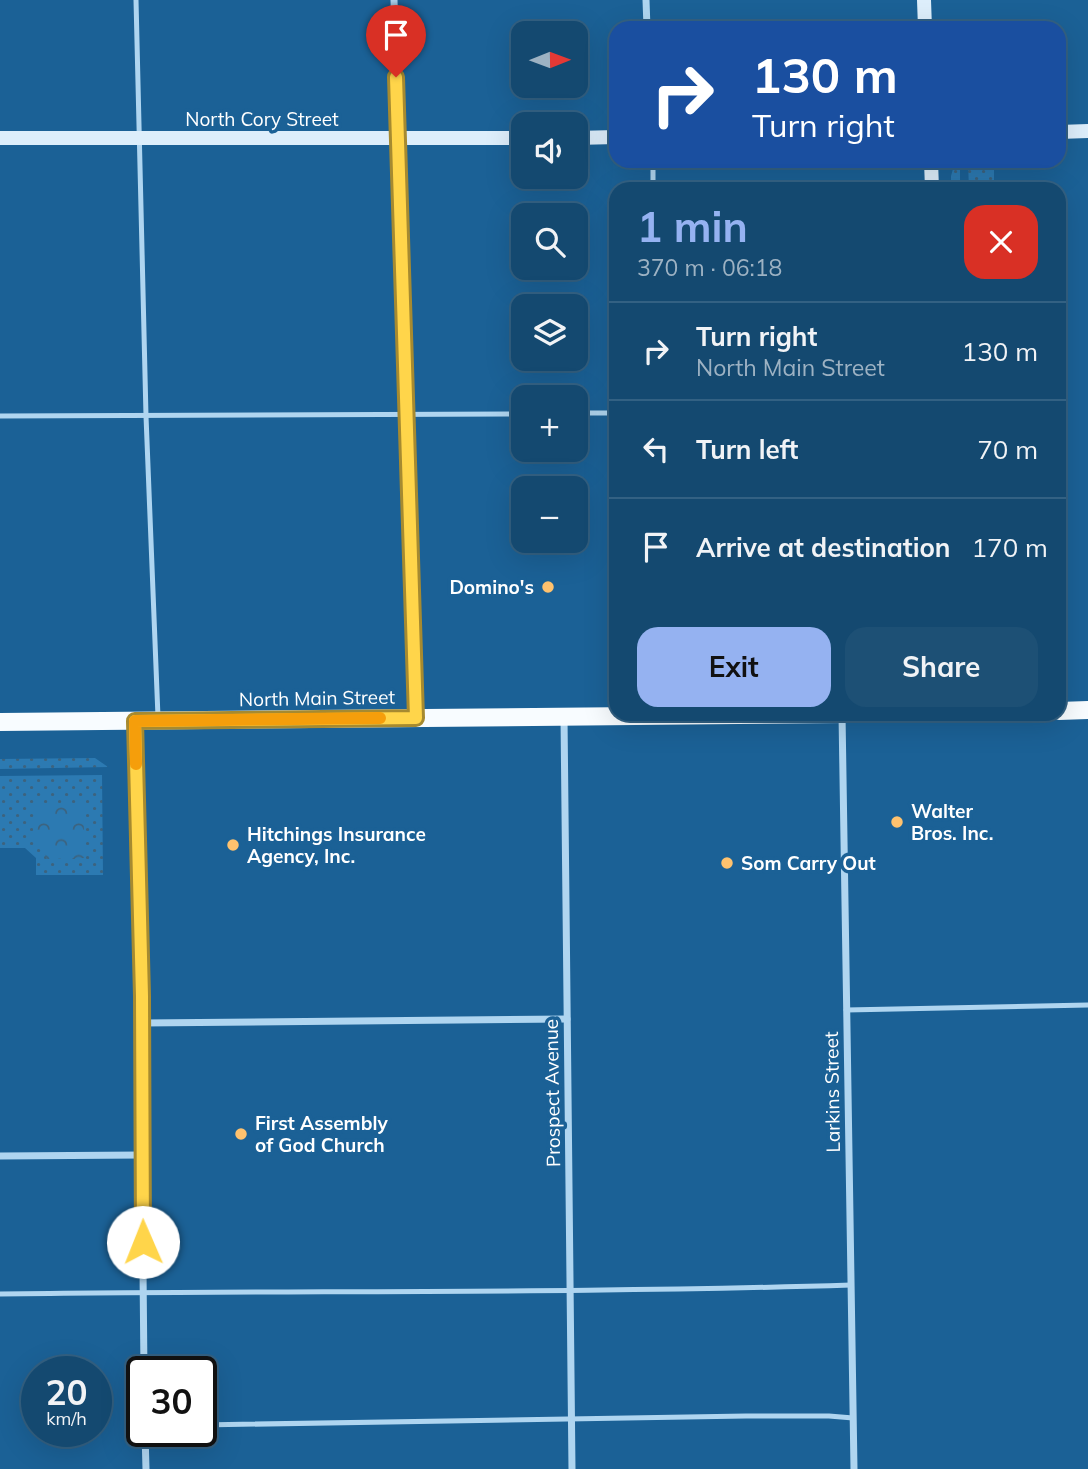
<!DOCTYPE html>
<html lang="en">
<head>
<meta charset="utf-8">
<style>
  :root { --surface:#144970; --page:#1d5075; --text:#f1f3f6; --muted:#9db2c3; --line:#336183; --accent:#95b2f1 }
  body { margin:0; font-family:Mulish,sans-serif; background:var(--page); color:var(--text); height:100vh; display:flex; flex-direction:column; font-size:26px; white-space:nowrap }
  * { box-sizing:border-box; margin:0 }
  p { font-size:23px; color:var(--muted) }
  .icon { flex:none; width:38px; height:38px; fill:none; stroke:currentColor; stroke-width:2; stroke-linecap:round; stroke-linejoin:round }
  .map { position:relative; flex:1; overflow:hidden }
  .sheet { position:absolute; left:609px; top:182px; width:457px; height:539px; display:flex; flex-direction:column; background:var(--surface); border-radius:21px; box-shadow:0 7px 28px #0002,0 0 0 2px var(--line) }
  .sheet>* { flex:none }
  .top-card { position:absolute; left:609px; top:21px; width:457px; height:147px; border-radius:21px; box-shadow:0 7px 28px #0002,0 0 0 2px var(--line); background:#1a4fa0; color:#fff; overflow:hidden }
  .needle { width:46px; rotate:89deg }
  .fabs { position:absolute; left:511px; top:21px; display:grid; gap:14px }
  .fabs a { display:grid; place-items:center; width:77px; height:77px; border-radius:14px; background:var(--surface); box-shadow:0 7px 28px #0002,0 0 0 2px var(--line); font-size:35px }
  .speed { position:absolute; left:21px; top:1356px; display:flex; gap:14px; font-size:35px; font-weight:700; text-align:center }
  .speed>* { display:grid; place-content:center; width:91px; height:91px; border-radius:50%; background:var(--surface); box-shadow:0 7px 28px #0002,0 0 0 2px var(--line); line-height:1 }
  .speed small { font-size:18px; font-weight:400 }
  .speed .limit { border:4px solid #111; border-radius:10px; background:#fff; color:#111 }
  .pin { position:absolute; display:grid; place-items:center; width:60px; height:60px; color:#fff; margin:-72px -30px; border-radius:50% 50% 50% 0; rotate:-45deg; box-shadow:0 0 7px #0007 }
  .pin .icon { rotate:45deg }
  .me { position:absolute; width:77px; margin:-38px; rotate:359deg; stroke-linejoin:round; filter:drop-shadow(0 0 5px #0008) }
  .turn { display:flex; align-items:center; gap:24px; height:147px; padding:0 28px; font-size:32px }
  .turn .icon { width:91px; height:91px; stroke-width:2.5 }
  .turn b { display:block; font-size:49px; line-height:60px }
  .round { display:grid; place-items:center; flex:none; width:74px; height:74px; border-radius:21px; background:var(--page) }
  .summary { display:flex; align-items:center; justify-content:space-between; height:119px; padding:0 28px }
  h1 { font-size:42px; font-weight:700; line-height:52px; color:var(--accent) }
  .button { display:flex; gap:14px; margin-top:auto; padding:14px 28px }
  .button a { flex:1; height:80px; border-radius:21px; background:var(--accent); color:#111; font-size:28px; font-weight:700; line-height:80px; text-align:center }
  .button a+a { background:var(--page); color:var(--text) }
  ul { padding:0; list-style:none }
  li { display:flex; align-items:center; gap:21px; height:98px; padding:0 28px; border-top:2px solid var(--line) }
  li div { flex:1 }
  li b { display:block; font-size:26px }
  li em { font-style:normal }
  .map>svg:first-child { display:block }
</style>
</head>
<body>
<div class="map">
<svg width="1088" height="1469" viewBox="0 0 1088 1469">
  <defs>
    <pattern id="grass-dots" width="8" height="8" patternUnits="userSpaceOnUse" patternTransform="scale(1.75)"><rect width="8" height="8" fill="#2c7ab2"/><path d="M2 2h.1M6 6h.1" fill="none" stroke="#3c637f" stroke-width="1.8" stroke-linecap="round"/></pattern>
    <pattern id="park-crowns" width="20" height="18" patternUnits="userSpaceOnUse" patternTransform="scale(1.75)"><rect width="20" height="18" fill="#2c7ab2"/><path d="M2 6a3 3 0 1 1 6 0M12 15a3 3 0 1 1 6 0" fill="none" stroke="#3c637f"/></pattern>
  </defs>
  <rect width="100%" height="100%" fill="#1b6196"/>
  <!-- grass -->
  <g fill="url(#grass-dots)">
    <polygon points="994,161 994,189 969,189 968,162"/>
    <polygon points="955,162 960,162 960,189 951,189 951,176"/>
    <polygon points="95,758 108,767 0,769 0,759"/>
    <polygon points="102,775 103,875 36,875 36,858 25,848 0,848 0,776"/>
  </g>
  <!-- park -->
  <polygon fill="url(#park-crowns)" points="36,806 83,806 85,858 47,859 33,830"/>
  <g fill="none" stroke-linecap="round" stroke-linejoin="round">
    <!-- lane -->
    <g stroke="#afd5f0" stroke-width="5">
      <polyline points="136,0 146,416 158,717"/>
      <polyline points="653,161 653,189"/>
      <polyline points="576,413 616,413"/>
      <polyline points="0,416 523,414"/>
      <polyline points="846,1010 1088,1005"/>
      <path d="M0,1294C284,1290 567,1294 851,1285"/>
      <polyline points="201,1425 746,1416 829,1416 853,1418"/>
    </g>
    <!-- street -->
    <g stroke="#afd5f0" stroke-width="7">
      <polyline points="394,0 417,716"/>
      <polyline points="646,0 647,28"/>
      <polyline points="842,714 854,1469"/>
      <polyline points="564,717 572,1469"/>
      <polyline points="135,722 142,996 142,1168 144,1372"/>
      <polyline points="142,1023 567,1019"/>
      <polyline points="0,1156 142,1155"/>
      <polyline points="145,1432 146,1469"/>
    </g>
    <!-- secondary -->
    <g stroke="#ddeefb" stroke-width="14">
      <polyline points="924,0 925,28"/>
      <polyline points="1059,132 1088,131"/>
      <polyline points="0,138 523,138"/>
      <polyline points="576,138 616,137"/>
      <polyline points="931,161 932,189"/>
    </g>
    <!-- primary -->
    <g stroke="#f8fcff" stroke-width="18">
      <polyline points="1059,711 1088,710"/>
      <polyline points="0,722 844,714"/>
    </g>
  </g>
  <g fill="none" stroke-linecap="round" stroke-linejoin="round">
    <defs>
      <polyline id="route" points="143,1242 142,996 135,721 416,718 396,77"/>
    </defs>
    <!-- route casing -->
    <use href="#route" stroke="#a68a30" stroke-width="18"/>
    <!-- route -->
    <use href="#route" stroke="#ffd54a" stroke-width="12"/>
    <!-- slow -->
    <polyline stroke="#f59e0b" stroke-width="12" points="136,764 135,721 380,718"/>
  </g>
  <!-- markers -->
  <g fill="#ffc26e" stroke="#1b6196" stroke-width="2.5">
    <circle cx="548" cy="587" r="7"/>
    <circle cx="897" cy="822" r="7"/>
    <circle cx="233" cy="845" r="7"/>
    <circle cx="727" cy="863" r="7"/>
    <circle cx="241" cy="1134" r="7"/>
  </g>
  <g text-anchor="middle" stroke-width="7" stroke-linejoin="round" paint-order="stroke">
    <!-- street labels -->
    <g font-size="19" fill="#fff" stroke="#1b6196">
      <text x="262" y="126">North Cory Street</text>
      <text transform="translate(317 698) rotate(-1)" y="7">North Main Street</text>
      <text transform="translate(832 1092) rotate(-91)" y="7">Larkins Street</text>
      <text transform="translate(552 1093) rotate(-91)" y="7">Prospect Avenue</text>
    </g>
    <!-- poi labels -->
    <g font-size="19" font-weight="bold" fill="#fff" stroke="#1b6196" text-anchor="start">
      <text x="534" y="594" text-anchor="end">Domino's</text>
      <text x="911" y="818">Walter<tspan x="911" dy="22">Bros. Inc.</tspan></text>
      <text x="247" y="841">Hitchings Insurance<tspan x="247" dy="22">Agency, Inc.</tspan></text>
      <text x="741" y="870">Som Carry Out</text>
      <text x="255" y="1130">First Assembly<tspan x="255" dy="22">of God Church</tspan></text>
    </g>
  </g>
</svg>
<div class="fabs">
<a><svg class="needle" viewBox="-14 -14 28 28"><path d="M0-13l5 13h-10z" fill="#e53935"/><path d="M0 13l5-13h-10z" fill="#9db2c3"/></svg></a>
<a><svg class="icon" aria-label="sound" viewBox="0 0 24 24"><path d="M4 9h4l5-4v14l-5-4H4zM17 9q2 3 0 6"/></svg></a>
<a><svg class="icon" aria-label="search" viewBox="0 0 24 24"><circle cx="10" cy="10" r="6"/><path d="M15 15l6 6"/></svg></a>
<a><svg class="icon" aria-label="layers" viewBox="0 0 24 24"><path d="M12 4l9 5-9 5-9-5zM3 14l9 5 9-5"/></svg></a>
<a>+</a>
<a>−</a>
</div>
<div class="speed"><div>20<small>km/h</small></div><div class="limit">30</div></div>
<div class="pin" style="left:396px;top:77px;background:#d93025"><svg class="icon" aria-label="arrive" viewBox="0 0 24 24"><path d="M6 21V4h12l-3 4 3 4H6"/></svg></div>
<svg class="me" style="left:143px;top:1242px" viewBox="-20 -20 40 40"><circle r="19" fill="#fff"/><path d="M0-13L10 11 0 6-10 11z" fill="#ffd54a"/></svg>
<div class="top-card">
<div class="turn"><svg class="icon" aria-label="right" viewBox="0 0 24 24"><path d="M7 20v-9h11M14 6l5 5-5 5"/></svg><div><b>130 m</b>Turn right</div></div>
</div>
<section class="sheet">
<div class="summary"><div><h1>1 min</h1><p>370 m · 06:18</p></div><a class="round" style="background:#d93025;color:#fff"><svg class="icon" aria-label="close" viewBox="0 0 24 24"><path d="M6 6l12 12M18 6L6 18"/></svg></a></div>
<ul>
<li><svg class="icon" aria-label="right" viewBox="0 0 24 24"><path d="M7 20v-9h11M14 6l5 5-5 5"/></svg><div><b>Turn right</b><p>North Main Street</p></div><em>130 m</em></li>
<li><svg class="icon" aria-label="left" viewBox="0 0 24 24"><path d="M17 20v-9H6M10 6l-5 5 5 5"/></svg><div><b>Turn left</b></div><em>70 m</em></li>
<li><svg class="icon" aria-label="arrive" viewBox="0 0 24 24"><path d="M6 21V4h12l-3 4 3 4H6"/></svg><div><b>Arrive at destination</b></div><em>170 m</em></li>
</ul>
<div class="button"><a>Exit</a><a>Share</a></div>
</section>
</div>
</body>
</html>
